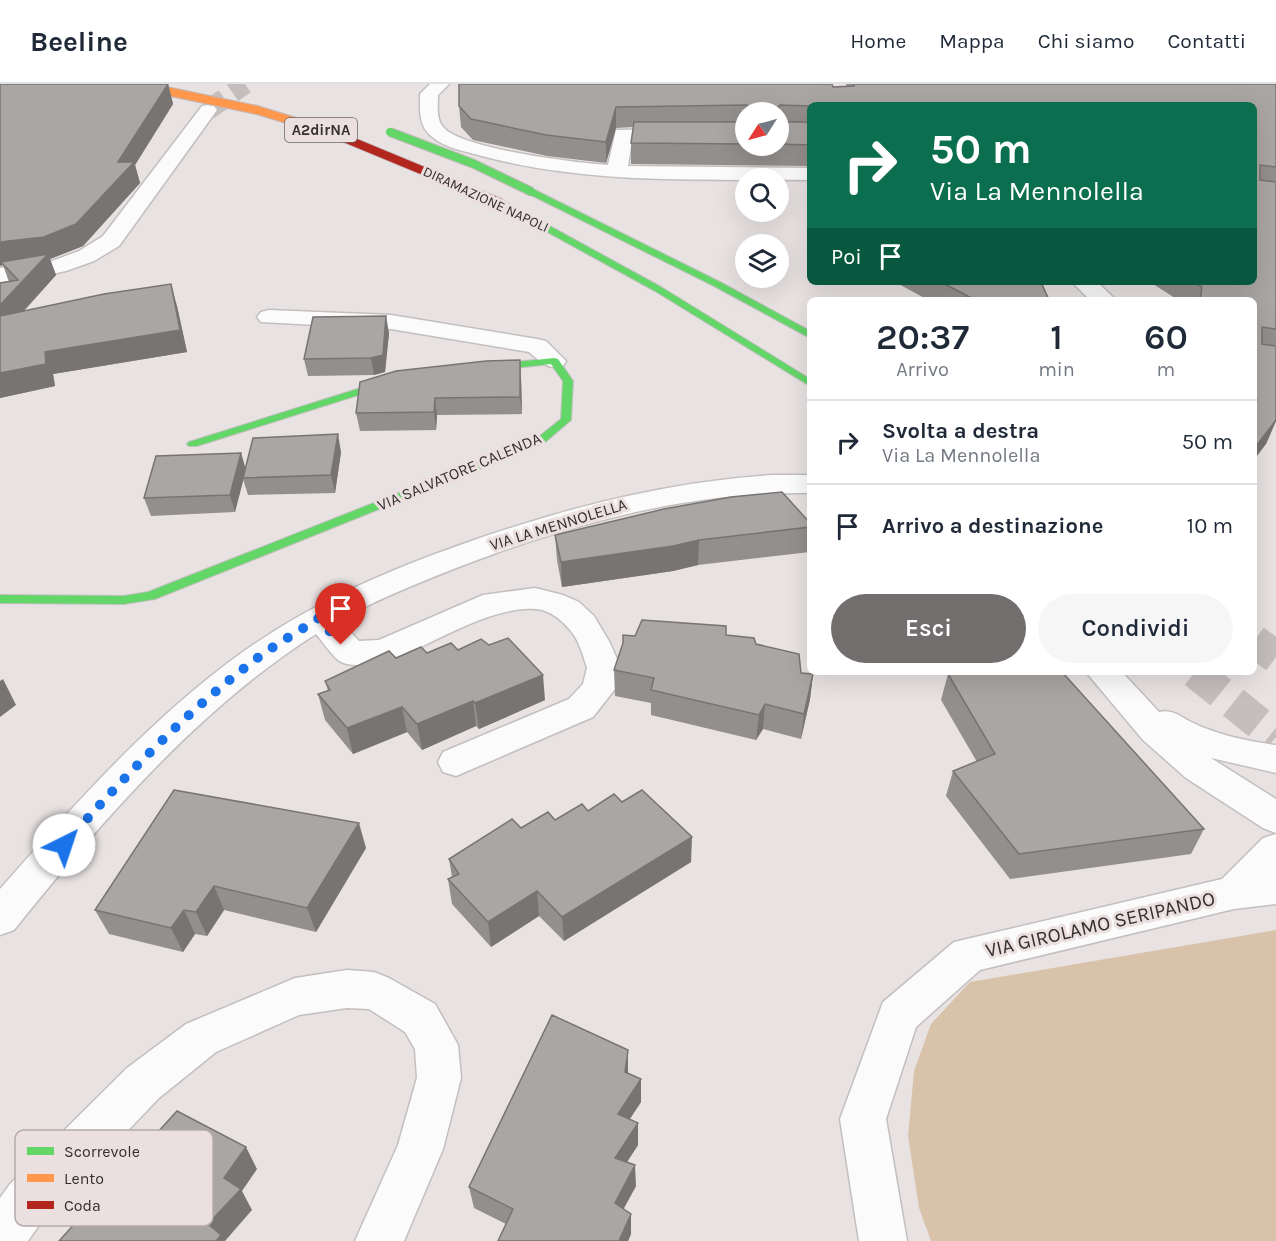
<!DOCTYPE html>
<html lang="it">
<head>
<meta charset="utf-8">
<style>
  :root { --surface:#fff; --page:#f6f6f7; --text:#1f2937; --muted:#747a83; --line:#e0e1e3; --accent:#736e6e }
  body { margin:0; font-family:Karla,sans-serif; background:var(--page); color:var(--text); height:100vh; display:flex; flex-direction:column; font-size:22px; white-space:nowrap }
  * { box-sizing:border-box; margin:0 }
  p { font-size:20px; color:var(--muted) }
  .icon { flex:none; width:33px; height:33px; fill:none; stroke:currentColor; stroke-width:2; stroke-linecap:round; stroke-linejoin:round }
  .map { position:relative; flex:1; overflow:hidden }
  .side { position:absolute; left:807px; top:213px; width:450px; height:378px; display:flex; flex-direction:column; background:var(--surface); border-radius:9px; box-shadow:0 6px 24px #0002 }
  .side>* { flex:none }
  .hud { position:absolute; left:807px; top:18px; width:450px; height:183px; border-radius:9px; box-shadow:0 6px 24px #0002; background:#0b6e4f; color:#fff; overflow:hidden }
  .needle { width:39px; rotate:234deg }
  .tools { position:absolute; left:735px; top:18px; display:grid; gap:12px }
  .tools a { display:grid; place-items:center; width:54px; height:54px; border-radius:50%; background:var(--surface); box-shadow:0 6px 24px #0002; font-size:30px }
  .pin { position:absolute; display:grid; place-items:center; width:51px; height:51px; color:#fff; margin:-62px -26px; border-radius:50% 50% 50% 0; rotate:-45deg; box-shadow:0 0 6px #0007 }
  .pin .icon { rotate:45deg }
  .me { position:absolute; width:66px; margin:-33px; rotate:41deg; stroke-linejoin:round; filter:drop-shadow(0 0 4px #0008) }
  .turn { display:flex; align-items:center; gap:21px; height:126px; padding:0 24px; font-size:27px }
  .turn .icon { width:78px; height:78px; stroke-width:2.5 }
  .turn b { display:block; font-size:42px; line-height:51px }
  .then { display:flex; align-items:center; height:57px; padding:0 24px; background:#0003; gap:12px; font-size:22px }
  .eta { display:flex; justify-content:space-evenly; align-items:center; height:102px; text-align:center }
  .eta b { font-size:36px; font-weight:600; line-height:42px }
  .primary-button { display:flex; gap:12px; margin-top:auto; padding:12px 24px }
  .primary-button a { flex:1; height:69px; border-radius:36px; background:var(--accent); color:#fff; font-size:24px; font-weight:600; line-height:69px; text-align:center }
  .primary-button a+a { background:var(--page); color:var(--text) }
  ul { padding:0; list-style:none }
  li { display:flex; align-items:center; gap:18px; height:84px; padding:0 24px; border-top:2px solid var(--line) }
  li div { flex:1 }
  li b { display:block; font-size:22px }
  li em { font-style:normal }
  header { display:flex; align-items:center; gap:36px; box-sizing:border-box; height:84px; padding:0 30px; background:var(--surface); border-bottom:2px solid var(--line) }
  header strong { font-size:28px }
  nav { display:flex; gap:33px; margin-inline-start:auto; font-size:21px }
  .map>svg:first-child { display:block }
</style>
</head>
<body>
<header>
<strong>Beeline</strong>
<nav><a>Home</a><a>Mappa</a><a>Chi siamo</a><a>Contatti</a></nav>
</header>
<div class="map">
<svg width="1276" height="1157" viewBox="0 0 1276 1157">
  <rect width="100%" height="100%" fill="#e8e2e2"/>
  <!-- green -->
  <polygon fill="#d8c3aa" points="1276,846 1276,1157 931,1157 919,1124 908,1052 914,987 931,940 970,898"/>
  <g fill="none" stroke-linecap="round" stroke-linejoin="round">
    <!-- street-tunnel -->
    <polyline stroke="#c4bebe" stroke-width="20" stroke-dasharray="20 10" stroke-linecap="butt" points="208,26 245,0"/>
    <!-- highway-tunnel -->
    <g stroke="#c4bebe" stroke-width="33" stroke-dasharray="33 16" stroke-linecap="butt">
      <polyline points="1254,557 1276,573"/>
      <polyline points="1195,588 1276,653"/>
    </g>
    <defs>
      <g id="street">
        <path d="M430,0H449L438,11C438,21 436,35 443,43C461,65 577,79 608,81L616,46L746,44V56H632L628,82L810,84V96C703,95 589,101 482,72C465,67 444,64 431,52C418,41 420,25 420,10Z"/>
        <polygon points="208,21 214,22 217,26 119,162 94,177 66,187 29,195 0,198 0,184 52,177 79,167 103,152 202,22"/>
        <polygon points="1072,198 1097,198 1116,216 1090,216"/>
        <path d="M269,226L391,231L537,255L546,257L566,277L563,282C547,286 541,278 529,268L391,245L261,238L257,233L261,228Z"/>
        <path d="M774,391H810V409C699,408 603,432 499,468C444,488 390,509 339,536L359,557L379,556L483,511L535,504L563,511L579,518L594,532L610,559L621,584L615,605L593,633L456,692L443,688L438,678L443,668L569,615L583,600L587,584C583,571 579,556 570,546C562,536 548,525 535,525C493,522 434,558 396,575C381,579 351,586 338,576C330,569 323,558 316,550C199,624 100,739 14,846L0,851V805C73,722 150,635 240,570C312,518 393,484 477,455C574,422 671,397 774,391Z"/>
        <path d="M1086,588H1122L1159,628C1170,625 1179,631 1189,637C1217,651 1246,657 1276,661V689L1211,674L1276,715V749L1263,744L1186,694L1143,656Z"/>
        <polygon points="1276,750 1276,820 1234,825 980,886 916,943 886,1035 907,1157 859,1157 840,1035 883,918 954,858 1222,795 1263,754"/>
        <polygon points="347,886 374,888 389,894 435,920 458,961 461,994 443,1065 404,1157 355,1157 398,1061 417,994 415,965 405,948 369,925 347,924 299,931 216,968 159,1014 44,1134 28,1157 0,1157 0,1114 10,1100 127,984 186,940 295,894"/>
      </g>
      <g id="fast">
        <polygon points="529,106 535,106 720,198 810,247 810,254 714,202 529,110"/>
        <polygon points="498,117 504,117 661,203 810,295 810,302 655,207 498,121"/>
        <polygon points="554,274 558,275 573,297 571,336 544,359 155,515 124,520 0,519 0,511 124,512 148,508 536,355 561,335 563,297 551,280 477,288 472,285 477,282"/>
        <polygon points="402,291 407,294 406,296 197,362 189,362 187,360 189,358"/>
      </g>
    </defs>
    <!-- street casing -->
    <use href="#street" stroke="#c3bfbf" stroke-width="3"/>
    <!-- fast casing -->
    <use href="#fast" stroke="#c3bfbf" stroke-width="2"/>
    <!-- street -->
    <use href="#street" fill="#fcfbfb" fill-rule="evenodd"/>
    <!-- fast -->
    <use href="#fast" fill="#63d668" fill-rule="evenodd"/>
    <defs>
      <polyline id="fast-bridge" points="390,48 474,80 532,108"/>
      <polyline id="slow-bridge" points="133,0 257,26 332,49"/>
      <polyline id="jam-bridge" points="332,49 501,119"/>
    </defs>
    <!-- fast-bridge casing -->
    <use href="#fast-bridge" stroke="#c2b8ba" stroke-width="10" stroke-linecap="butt"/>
    <!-- slow-bridge casing -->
    <use href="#slow-bridge" stroke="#c2b8ba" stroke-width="10" stroke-linecap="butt"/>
    <!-- jam-bridge casing -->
    <use href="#jam-bridge" stroke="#c2b8ba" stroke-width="10" stroke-linecap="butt"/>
    <!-- fast-bridge -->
    <use href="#fast-bridge" stroke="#63d668" stroke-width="8"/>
    <!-- slow-bridge -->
    <use href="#slow-bridge" stroke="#ff974d" stroke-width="8"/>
    <!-- jam-bridge -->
    <use href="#jam-bridge" stroke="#b3261e" stroke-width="8"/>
  </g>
  <!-- wall -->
  <g fill="#928f8d" fill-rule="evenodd">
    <polygon points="0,0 168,0 173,20 135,81 140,99 83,162 50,175 56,191 24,227 177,222 187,268 53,290 55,302 0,314 0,199 9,198 3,181 0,182"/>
    <path d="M846,0H1276V337L1266,360L1254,216H1178L1150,198H1254V21H810V82L631,80V59L633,43L616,44L606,79L547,72L473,56L461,43L459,22L847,3ZM746,28H778V62H746Z"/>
    <polygon points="895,198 1041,198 1049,216 928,216"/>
    <polygon points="389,249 385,288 374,291 308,292 304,275"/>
    <polygon points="521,293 522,330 437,331 436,346 360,347 356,329"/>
    <polygon points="341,368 335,409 248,411 243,395 235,428 151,432 144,414 241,369 245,385"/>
    <polygon points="810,439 810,468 698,481 673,487 562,503 557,476 555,451"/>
    <polygon points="635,552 756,560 801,589 813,590 810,615 801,655 763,645 756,656 651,631 651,619 615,612 614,586"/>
    <polygon points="458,566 545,616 479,645 476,642 422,666 407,648 353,670 325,636 318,610 328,607 325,597 396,574"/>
    <polygon points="948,590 1204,745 1191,770 1010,795 946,712 953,687 977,678 941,616"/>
    <polygon points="588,727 691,778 564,857 539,832 491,863 452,820 448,795 452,793 449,775 521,744 555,736"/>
    <polygon points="366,764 316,848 224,826 207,852 195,850 183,868 109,850 95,826"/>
    <polygon points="628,990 641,995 641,1018 629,1035 638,1061 627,1078 636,1102 623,1125 631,1150 628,1157 498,1157 506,1140 474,1124 469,1103"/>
  </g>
  <!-- shaded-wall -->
  <g fill="#777473">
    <polygon points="168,0 173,20 135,81 140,99 83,162 50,175 56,191 0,253 0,221 43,176 1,178 3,181 0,182 0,158 118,78"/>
    <polygon points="616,23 616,44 606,79 606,58"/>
    <polygon points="171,200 177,222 187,268 53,290 55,302 0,314 0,289 45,268"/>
    <polygon points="386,232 389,249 385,288 374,291 371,274"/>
    <polygon points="520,276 521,293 522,330 520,313"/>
    <polygon points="435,314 437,331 436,346 434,328"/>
    <polygon points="1276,337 1266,360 1254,376 1254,365"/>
    <polygon points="338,350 341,368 335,409 331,391"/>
    <polygon points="241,369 246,386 235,428 230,411"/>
    <polygon points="699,456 698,481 673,487 562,503 561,478"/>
    <polygon points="813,590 810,615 801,655 804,630"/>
    <polygon points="543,591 545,616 479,645 475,619"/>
    <polygon points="3,595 16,621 0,633 0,597"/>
    <polygon points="473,617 476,642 422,666 417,640"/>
    <polygon points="765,620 763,645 756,656 759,631"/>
    <polygon points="402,623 407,648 353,670 347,644"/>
    <polygon points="359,739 366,764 316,848 307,824"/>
    <polygon points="692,753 691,778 564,857 562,833"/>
    <polygon points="214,802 224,826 207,852 196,828"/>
    <polygon points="537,807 539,832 491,863 488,838"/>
    <polygon points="184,826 195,850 183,868 171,844"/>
    <polygon points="628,966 628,989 625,1011 625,988"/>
    <polygon points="641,995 641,1018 619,1052 618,1030"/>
    <polygon points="638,1039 638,1061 616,1095 615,1074"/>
    <polygon points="246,1063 257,1085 242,1107 252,1126 225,1157 216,1157 208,1140 224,1094"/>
    <polygon points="635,1081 636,1102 616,1139 615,1119"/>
    <polygon points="631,1130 631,1150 628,1157 619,1157"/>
  </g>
  <!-- building -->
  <g fill="#aaa6a4" stroke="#777473" stroke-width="1.5">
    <polygon points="0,0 168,0 118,78 134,78 76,140 44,153 0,158"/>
    <polygon points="459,0 832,0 833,3 854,2 853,0 1276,0 1276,83 1260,81 1260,96 1276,98 1276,245 1262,243 1262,260 1276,262 1276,336 1254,365 1254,216 1200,216 1202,203 1194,198 1254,198 1254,21 810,21 810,22 780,21 777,24 777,28 750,28 750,24 747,21 616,23 606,58 546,51 471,35 459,22"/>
    <polygon points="778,37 780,38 810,38 810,61 778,60"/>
    <polygon points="634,38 746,38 746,60 631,59"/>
    <polygon points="48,170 0,221 0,199 18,196 1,178"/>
    <polygon points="941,198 1041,198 1049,216 975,216"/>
    <polygon points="171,200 180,246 45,268 46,280 0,289 0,232 104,210"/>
    <polygon points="386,232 383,271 371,274 304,275 313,233"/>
    <polygon points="520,276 520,313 435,314 434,328 356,329 360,298 396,287 486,277"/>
    <polygon points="338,350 331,391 243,394 253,354"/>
    <polygon points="241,369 230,411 144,414 156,372"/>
    <polygon points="782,408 810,439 810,443 699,456 673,462 561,478 555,451 664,425 731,413"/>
    <polygon points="642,536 726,542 726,551 754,554 756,560 799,570 801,589 813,590 804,630 765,620 759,631 651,606 654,594 614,586 623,559 623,551 635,552"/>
    <polygon points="508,554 543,591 475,619 473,617 417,640 402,623 347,644 318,610 330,606 325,597 389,567 396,574 421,563 427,569 451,559 458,566 481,555 489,561"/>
    <polygon points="952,588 1062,588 1204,745 1019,770 953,687 995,670 948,590"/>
    <polygon points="174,706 359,739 307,824 214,802 196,828 184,826 171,844 95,826"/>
    <polygon points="642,706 692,753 562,833 537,807 488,838 448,795 459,790 449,775 512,735 521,744 548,728 555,736 582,720 588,727 614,710 622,718"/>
    <polygon points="552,931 628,966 625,988 641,995 618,1030 638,1039 615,1074 635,1081 615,1119 631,1130 619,1157 498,1157 513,1125 469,1103"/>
    <polygon points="177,1027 246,1063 224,1094 241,1105 208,1140 221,1151 216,1157 59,1157"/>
  </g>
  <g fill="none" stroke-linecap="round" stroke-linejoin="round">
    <!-- route -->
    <path stroke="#1a73e8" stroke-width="10" stroke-dasharray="0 18" d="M64,761C120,697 180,634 247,582C269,564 295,550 319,534L341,561"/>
  </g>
  <g text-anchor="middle" stroke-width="6" stroke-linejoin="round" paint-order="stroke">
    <!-- far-street labels -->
    <g font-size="14" fill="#343030" stroke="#ebe0df">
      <text transform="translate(486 115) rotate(25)" y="5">DIRAMAZIONE NAPOLI</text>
    </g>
    <!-- shield labels -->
    <rect fill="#ebe0df" stroke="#6b6564" stroke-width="1.5" x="285" y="34" width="72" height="24" rx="4.5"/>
    <g font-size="15" font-weight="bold" fill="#343030">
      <text x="321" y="51">A2dirNA</text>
    </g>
    <!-- street labels -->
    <g font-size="16" fill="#343030" stroke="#ebe0df">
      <text transform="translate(459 387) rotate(-23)" y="6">VIA SALVATORE CALENDA</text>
      <text transform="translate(558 440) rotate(-17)" y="6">VIA LA MENNOLELLA</text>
    </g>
    <!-- near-street labels -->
    <g font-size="20" fill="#343030" stroke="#ebe0df">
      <text transform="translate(1100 840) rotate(-13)" y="7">VIA GIROLAMO SERIPANDO</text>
    </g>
  </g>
  <!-- legend -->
  <rect x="15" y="1046" width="198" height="96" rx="9" fill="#ebe0df" stroke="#b4abaa" stroke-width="1.5"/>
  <rect x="27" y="1063" width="27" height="8" fill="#63d668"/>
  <rect x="27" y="1090" width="27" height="8" fill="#ff974d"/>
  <rect x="27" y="1117" width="27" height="8" fill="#b3261e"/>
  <g font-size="16" fill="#343030">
    <text x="64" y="1073">Scorrevole</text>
    <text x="64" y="1100">Lento</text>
    <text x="64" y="1127">Coda</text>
  </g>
</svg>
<div class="tools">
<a><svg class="needle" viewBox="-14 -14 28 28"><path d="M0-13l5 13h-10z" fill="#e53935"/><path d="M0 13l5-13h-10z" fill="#747a83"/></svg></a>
<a><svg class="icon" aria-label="search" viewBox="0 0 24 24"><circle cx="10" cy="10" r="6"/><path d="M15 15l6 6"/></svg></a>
<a><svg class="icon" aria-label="layers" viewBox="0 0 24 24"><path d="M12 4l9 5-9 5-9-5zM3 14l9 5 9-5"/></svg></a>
</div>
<div class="pin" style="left:341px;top:561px;background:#d93025"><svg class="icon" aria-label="arrive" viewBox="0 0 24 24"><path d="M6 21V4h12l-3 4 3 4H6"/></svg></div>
<svg class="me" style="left:64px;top:761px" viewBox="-20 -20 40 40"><circle r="19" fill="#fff"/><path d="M0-13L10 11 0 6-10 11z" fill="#1a73e8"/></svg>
<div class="hud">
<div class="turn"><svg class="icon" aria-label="right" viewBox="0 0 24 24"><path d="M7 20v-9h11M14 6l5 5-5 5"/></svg><div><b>50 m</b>Via La Mennolella</div></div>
<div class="then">Poi<svg class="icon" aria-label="arrive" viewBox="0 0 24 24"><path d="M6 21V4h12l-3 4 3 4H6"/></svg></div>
</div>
<section class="side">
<div class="eta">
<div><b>20:37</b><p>Arrivo</p></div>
<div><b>1</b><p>min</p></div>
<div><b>60</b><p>m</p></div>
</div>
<ul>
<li><svg class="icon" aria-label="right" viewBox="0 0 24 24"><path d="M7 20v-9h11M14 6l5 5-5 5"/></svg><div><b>Svolta a destra</b><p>Via La Mennolella</p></div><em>50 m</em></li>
<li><svg class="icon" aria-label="arrive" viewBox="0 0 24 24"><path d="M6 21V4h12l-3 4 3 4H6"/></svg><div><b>Arrivo a destinazione</b></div><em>10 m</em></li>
</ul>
<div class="primary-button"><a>Esci</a><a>Condividi</a></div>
</section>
</div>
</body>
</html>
